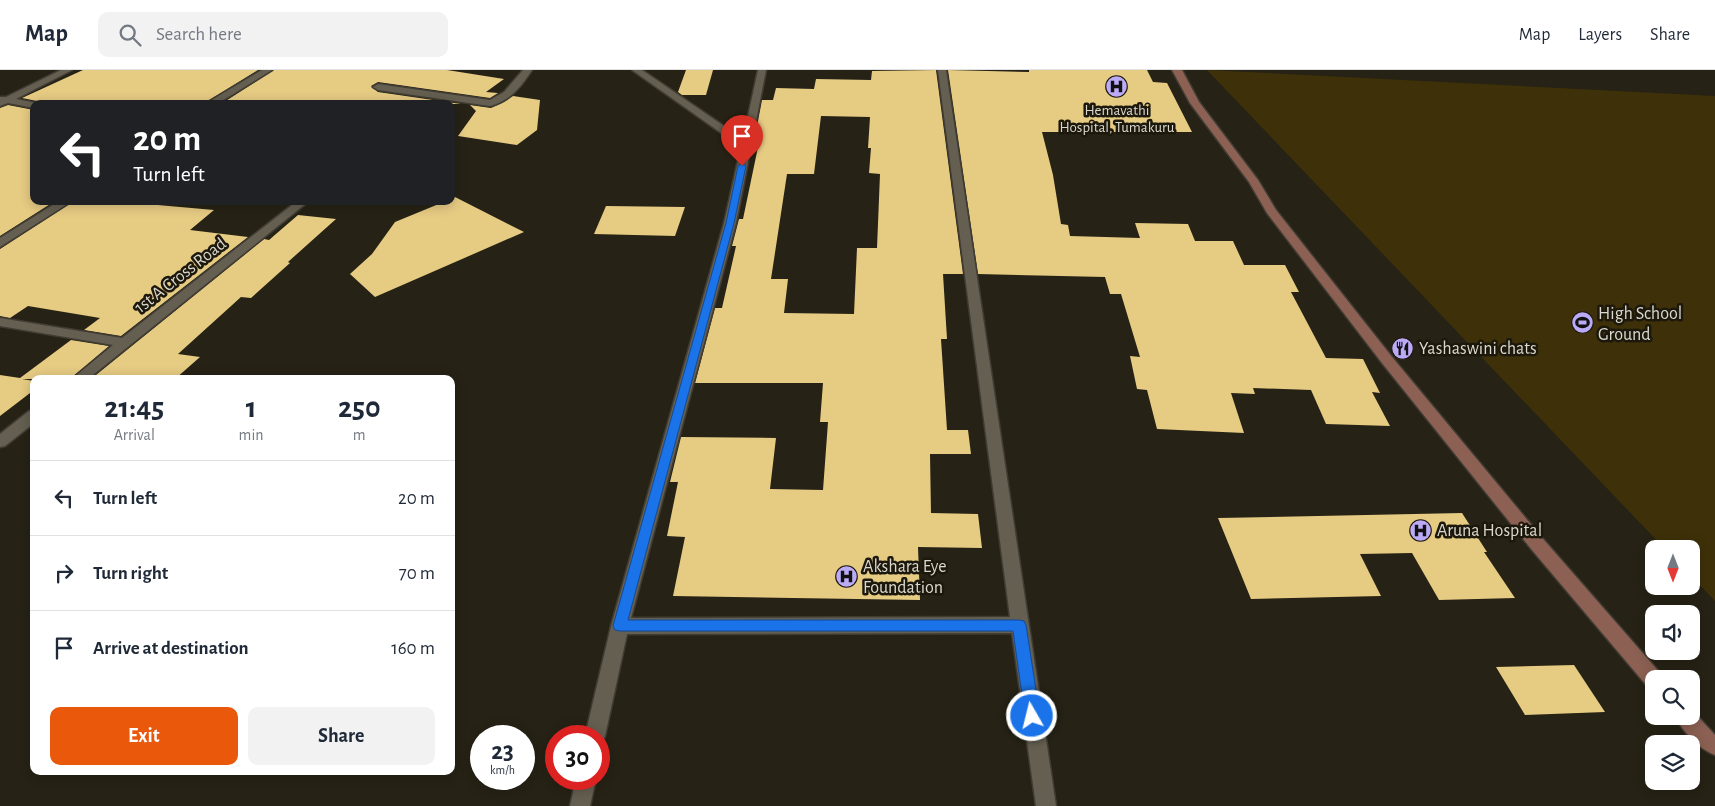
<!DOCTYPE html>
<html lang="en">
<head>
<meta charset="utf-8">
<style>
  :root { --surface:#fff; --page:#f2f2f3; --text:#1f2937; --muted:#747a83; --line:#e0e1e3; --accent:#ea580c }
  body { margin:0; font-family:"Alegreya Sans",sans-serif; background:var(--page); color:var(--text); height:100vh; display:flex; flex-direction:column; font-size:19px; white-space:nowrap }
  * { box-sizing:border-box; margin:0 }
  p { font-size:16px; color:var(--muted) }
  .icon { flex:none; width:28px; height:28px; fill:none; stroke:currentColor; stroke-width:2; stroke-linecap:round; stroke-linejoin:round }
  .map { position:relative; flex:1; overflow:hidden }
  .details { position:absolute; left:30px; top:305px; width:425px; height:400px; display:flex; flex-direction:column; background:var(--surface); border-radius:10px; box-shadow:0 2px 12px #0003 }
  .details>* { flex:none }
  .hud { position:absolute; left:30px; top:30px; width:425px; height:105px; border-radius:10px; box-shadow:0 2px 12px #0003; background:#202124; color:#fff; overflow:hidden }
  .needle { width:32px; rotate:180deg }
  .fabs { position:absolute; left:1645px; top:470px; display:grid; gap:10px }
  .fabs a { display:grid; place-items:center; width:55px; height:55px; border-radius:10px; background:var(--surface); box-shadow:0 2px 12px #0003; font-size:25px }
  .speed { position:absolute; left:470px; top:655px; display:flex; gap:10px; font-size:25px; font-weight:700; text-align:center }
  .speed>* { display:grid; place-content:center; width:65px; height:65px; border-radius:50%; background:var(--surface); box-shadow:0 2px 12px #0003; line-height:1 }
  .speed small { font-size:12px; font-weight:400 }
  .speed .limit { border:8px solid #d22; background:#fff; color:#111 }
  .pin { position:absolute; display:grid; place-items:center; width:42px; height:42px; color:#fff; margin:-51px -21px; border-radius:50% 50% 50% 0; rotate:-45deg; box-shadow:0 0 5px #0007 }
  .pin .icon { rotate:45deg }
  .me { position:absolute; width:55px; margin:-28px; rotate:352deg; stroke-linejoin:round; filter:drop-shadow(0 0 4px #0008) }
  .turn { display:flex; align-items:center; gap:18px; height:105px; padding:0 20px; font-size:22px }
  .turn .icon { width:65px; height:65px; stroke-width:2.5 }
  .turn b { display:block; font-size:35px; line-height:42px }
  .eta { display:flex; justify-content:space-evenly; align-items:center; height:85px; text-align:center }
  .eta b { font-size:30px; font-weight:600; line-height:35px }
  .cta { display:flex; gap:10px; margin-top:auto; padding:10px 20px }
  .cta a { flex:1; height:58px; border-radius:10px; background:var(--accent); color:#fff; font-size:20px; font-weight:600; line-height:58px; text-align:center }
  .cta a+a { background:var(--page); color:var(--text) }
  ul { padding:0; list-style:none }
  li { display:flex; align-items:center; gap:15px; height:75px; padding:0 20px; border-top:1px solid var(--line) }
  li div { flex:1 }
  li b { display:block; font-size:19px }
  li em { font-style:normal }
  header { display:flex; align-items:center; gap:30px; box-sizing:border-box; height:70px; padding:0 25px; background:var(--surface); border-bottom:1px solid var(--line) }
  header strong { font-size:24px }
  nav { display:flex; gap:28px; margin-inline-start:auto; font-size:18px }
  .search { width:350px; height:45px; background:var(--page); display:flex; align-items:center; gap:12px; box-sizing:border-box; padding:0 18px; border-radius:10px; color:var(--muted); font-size:19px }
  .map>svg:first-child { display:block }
</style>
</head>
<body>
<header>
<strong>Map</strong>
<div class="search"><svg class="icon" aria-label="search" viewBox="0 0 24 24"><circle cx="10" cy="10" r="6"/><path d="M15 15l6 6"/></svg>Search here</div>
<nav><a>Map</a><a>Layers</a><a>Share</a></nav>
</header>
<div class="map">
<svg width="1715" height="736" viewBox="0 0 1715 736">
  <rect width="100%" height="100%" fill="#262215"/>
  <!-- green -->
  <polygon fill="#3e3109" points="1207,0 1715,26 1715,531 1691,506 1691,479 1665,479"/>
  <!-- building -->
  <g fill="#e6cb83" fill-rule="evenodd">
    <polygon points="83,0 258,0 203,34 39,34 37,31 22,28"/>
    <polygon points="274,0 447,0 504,9 486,22 498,23 490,28 378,12 371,16 378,22 461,34 221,34"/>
    <polygon points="686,0 713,0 706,25 682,25 678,22"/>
    <path d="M936,0L963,204H943L947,269H941L947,360H968L971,384H930L931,443L978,444L982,478L918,477L920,530L673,526L685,467L667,466L678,412H670L681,367L776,368L770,419L823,420L828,352H820L823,313H695L715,238H722L736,176H732L739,149H743L758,77H753L762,30H773L776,18L814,19L816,9L871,10L872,1ZM821,46L870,47L868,78H871L869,103L880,104L877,178H857L854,244L784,243L788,209H771L787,104H814Z"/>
    <polygon points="948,0 1029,2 1029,0 1147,0 1153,12 1167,13 1192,62 1042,62 1053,105 1061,154 1068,155 1070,166 1140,168 1135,153 1188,154 1195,171 1233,171 1244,195 1285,195 1299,222 1291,222 1326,288 1363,289 1380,323 1372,322 1390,356 1326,354 1311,320 1253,318 1255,324 1231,323 1244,363 1157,359 1147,320 1137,319 1130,286 1140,287 1121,224 1110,224 1105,207 978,204"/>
    <polygon points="513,26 540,30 537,60 517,75 458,66 476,41 470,35 491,38 504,32"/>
    <polygon points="8,35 34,40 34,131 55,131 0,166 0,38"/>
    <polygon points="455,127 524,162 375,227 350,204 372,184 395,152 446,131 451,131 451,129"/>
    <polygon points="74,131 113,131 214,140 190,160 248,167 121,266 84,260 100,248 28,236 10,248 0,246 0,179"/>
    <polygon points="606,136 685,137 675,166 594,164"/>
    <polygon points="298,145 336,149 288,192 290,193 251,228 241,227 178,284 200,287 175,309 91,309 264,169 269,170"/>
    <polygon points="71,270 109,276 70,309 22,309 34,311 34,320 0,346 0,305 20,308"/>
    <polygon points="1462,443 1487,482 1484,482 1515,528 1439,530 1412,483 1360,484 1381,526 1251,529 1218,448"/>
    <polygon points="1574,595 1605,642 1525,645 1496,597"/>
  </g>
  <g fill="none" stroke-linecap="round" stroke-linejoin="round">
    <defs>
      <g id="minor">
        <polygon points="61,0 72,0 16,29 37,33 34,34 34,38 8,33 0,36 0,27 6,27"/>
        <polygon points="262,0 272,0 217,34 205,34"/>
        <path d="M523,0H532C521,17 510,31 490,36L378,20L373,17L378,14L490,30L504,22Z"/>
        <polygon points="632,0 642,0 743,69 758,0 766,0 736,153 631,548 1010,547 938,0 946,0 1056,736 1036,736 1012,563 627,564 605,666 602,672 599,674 599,666 585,666 611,556 724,153 741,77"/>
        <polygon points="59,131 72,131 0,177 0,168"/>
        <polygon points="297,131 309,131 88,309 72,309 113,275 0,256 0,248 122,268"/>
        <polygon points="34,340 34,353 5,376 0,377 0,364 29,341"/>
        <polygon points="576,709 596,709 590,736 570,736"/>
      </g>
      <g id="secondary">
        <polygon points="1172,0 1182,0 1199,32 1258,110 1276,140 1392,287 1544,470 1661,604 1663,609 1654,609 1654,618 1647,616 1532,480 1382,293 1267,143 1249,112 1190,33"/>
        <path d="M1692,640L1715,665V685C1699,679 1683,662 1675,646H1691Z"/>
      </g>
    </defs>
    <!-- minor casing -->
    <use href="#minor" stroke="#403c33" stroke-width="3"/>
    <!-- secondary casing -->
    <use href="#secondary" stroke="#403c33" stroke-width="3"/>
    <!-- minor -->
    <use href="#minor" fill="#645f50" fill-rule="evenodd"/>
    <!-- secondary -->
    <use href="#secondary" fill="#8c6153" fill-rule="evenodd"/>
  </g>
  <!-- route -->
  <polygon fill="#1a73e8" stroke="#114b97" points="742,93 746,96 734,153 628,550 1019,550 1024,551 1026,555 1040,646 1037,650 1032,652 1027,650 1025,646 1013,561 620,561 615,560 613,556 726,153 738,96"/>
  <!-- icons -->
  <defs>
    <symbol id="hospital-disc" viewBox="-11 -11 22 22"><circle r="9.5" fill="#bbaaf6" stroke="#1d180c"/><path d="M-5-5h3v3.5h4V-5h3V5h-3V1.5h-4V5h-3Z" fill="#111"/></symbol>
    <symbol id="stadium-disc" viewBox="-11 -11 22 22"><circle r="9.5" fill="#bbaaf6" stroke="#1d180c"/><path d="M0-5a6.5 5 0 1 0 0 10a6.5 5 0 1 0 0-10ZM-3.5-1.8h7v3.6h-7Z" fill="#111"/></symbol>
    <symbol id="restaurant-disc" viewBox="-11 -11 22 22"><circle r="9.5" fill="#bbaaf6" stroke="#1d180c"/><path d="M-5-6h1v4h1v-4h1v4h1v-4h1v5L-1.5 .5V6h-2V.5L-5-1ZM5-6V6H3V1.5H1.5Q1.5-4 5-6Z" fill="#111"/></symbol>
  </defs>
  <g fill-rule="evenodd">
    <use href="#hospital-disc" x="1104" y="4" width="25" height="25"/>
    <use href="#stadium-disc" x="1570" y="240" width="25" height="25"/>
    <use href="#restaurant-disc" x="1390" y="266" width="25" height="25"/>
    <use href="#hospital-disc" x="1408" y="448" width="25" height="25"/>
    <use href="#hospital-disc" x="834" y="494" width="25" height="25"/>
  </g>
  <g text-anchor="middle" stroke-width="5" stroke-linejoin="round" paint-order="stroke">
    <!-- far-poi labels -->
    <g font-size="15" fill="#dbd8cf" stroke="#1d180c">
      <text x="1117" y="45">Hemavathi<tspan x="1117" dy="17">Hospital, Tumakuru</tspan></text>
    </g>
    <!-- street labels -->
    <g font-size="18" fill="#dbd8cf" stroke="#1d180c">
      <text transform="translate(180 205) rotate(-38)" y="6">1st A Cross Road</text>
    </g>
    <!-- poi labels -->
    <g font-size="18" fill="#dbd8cf" stroke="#1d180c" text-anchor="start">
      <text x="1598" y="249">High School<tspan x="1598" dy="21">Ground</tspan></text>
      <text x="1419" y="284">Yashaswini chats</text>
      <text x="1437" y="466">Aruna Hospital</text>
      <text x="863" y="502">Akshara Eye<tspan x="863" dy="21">Foundation</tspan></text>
    </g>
  </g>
</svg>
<div class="fabs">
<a><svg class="needle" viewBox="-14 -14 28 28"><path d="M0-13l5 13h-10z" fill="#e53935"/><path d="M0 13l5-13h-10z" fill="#747a83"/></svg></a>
<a><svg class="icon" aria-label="sound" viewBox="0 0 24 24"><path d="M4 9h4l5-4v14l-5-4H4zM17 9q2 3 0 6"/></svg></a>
<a><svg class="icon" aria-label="search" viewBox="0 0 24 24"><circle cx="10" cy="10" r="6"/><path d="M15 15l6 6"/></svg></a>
<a><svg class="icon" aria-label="layers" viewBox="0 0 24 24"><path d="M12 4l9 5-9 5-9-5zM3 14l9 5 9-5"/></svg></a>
</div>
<div class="speed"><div>23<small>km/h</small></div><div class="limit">30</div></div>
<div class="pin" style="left:742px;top:96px;background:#d93025"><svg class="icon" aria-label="arrive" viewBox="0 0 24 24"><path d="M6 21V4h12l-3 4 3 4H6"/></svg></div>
<svg class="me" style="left:1032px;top:646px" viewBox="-20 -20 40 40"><circle r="17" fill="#1a73e8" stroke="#fff" stroke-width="3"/><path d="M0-11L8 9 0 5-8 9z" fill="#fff"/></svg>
<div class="hud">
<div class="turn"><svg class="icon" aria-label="left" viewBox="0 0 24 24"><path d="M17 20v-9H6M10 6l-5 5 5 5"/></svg><div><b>20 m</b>Turn left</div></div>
</div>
<section class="details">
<div class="eta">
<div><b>21:45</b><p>Arrival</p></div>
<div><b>1</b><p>min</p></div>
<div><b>250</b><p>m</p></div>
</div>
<ul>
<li><svg class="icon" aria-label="left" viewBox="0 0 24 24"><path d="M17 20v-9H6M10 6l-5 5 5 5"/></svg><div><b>Turn left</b></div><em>20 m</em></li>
<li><svg class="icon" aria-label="right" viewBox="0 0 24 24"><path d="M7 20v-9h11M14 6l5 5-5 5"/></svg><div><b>Turn right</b></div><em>70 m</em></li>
<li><svg class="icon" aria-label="arrive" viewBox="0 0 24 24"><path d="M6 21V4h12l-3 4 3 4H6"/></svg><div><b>Arrive at destination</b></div><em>160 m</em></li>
</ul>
<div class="cta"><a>Exit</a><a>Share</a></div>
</section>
</div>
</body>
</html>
